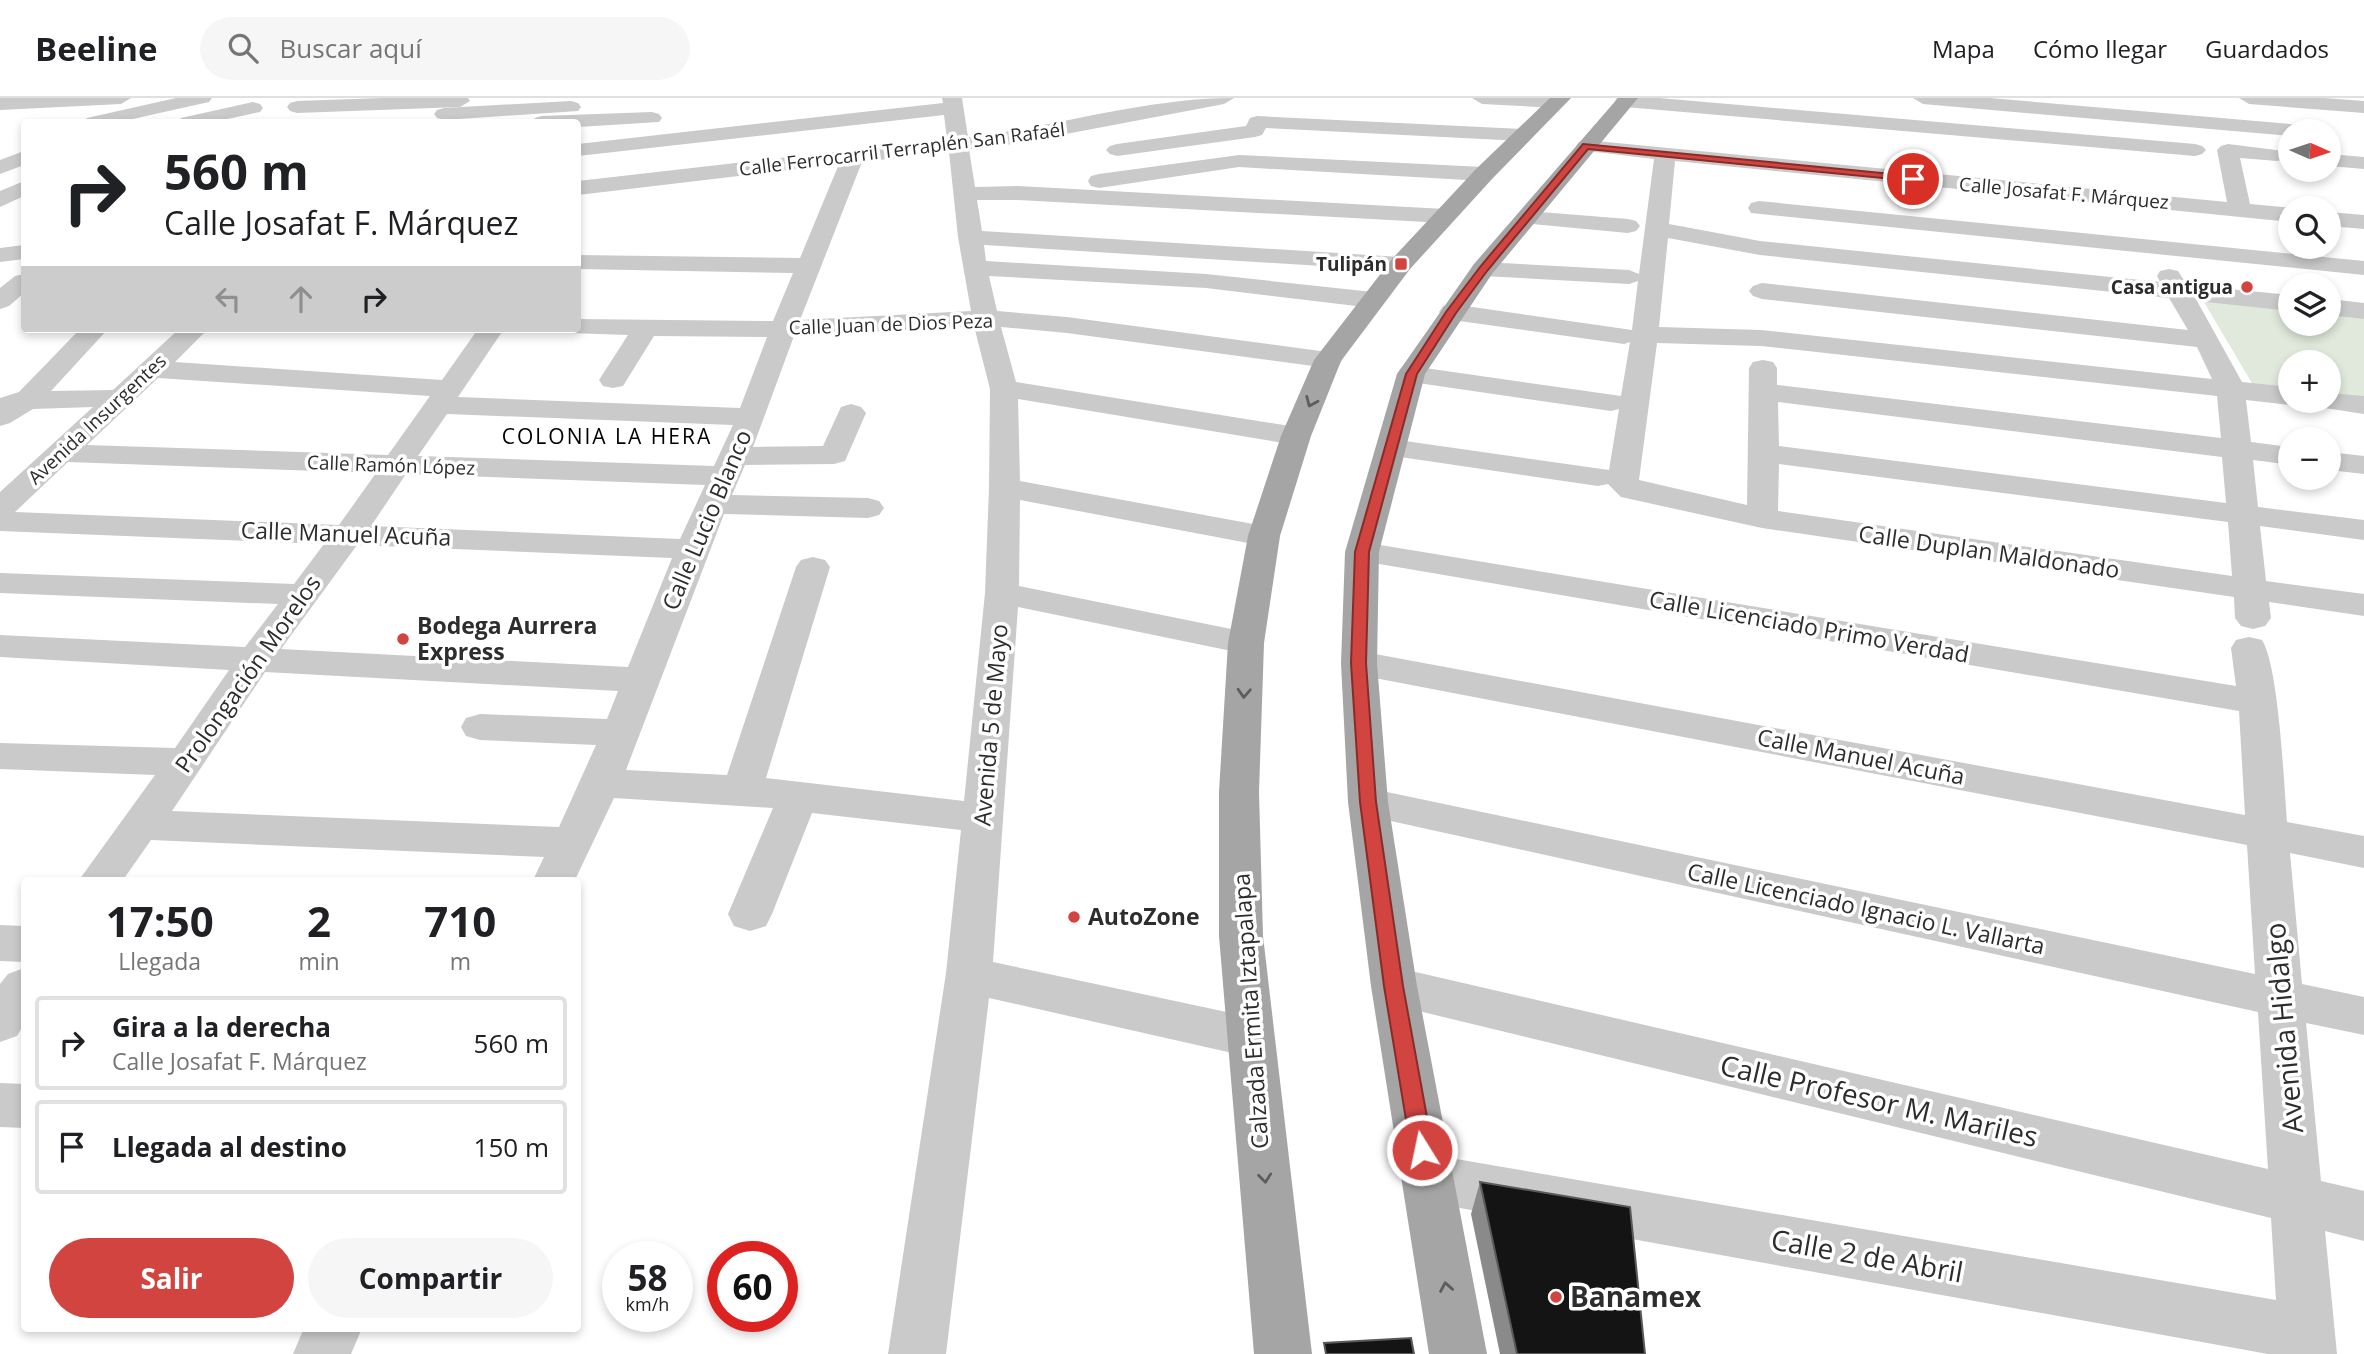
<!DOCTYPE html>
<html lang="es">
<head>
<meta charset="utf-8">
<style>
  :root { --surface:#fff; --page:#f6f6f6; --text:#202124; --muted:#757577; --line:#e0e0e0; --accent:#d24440 }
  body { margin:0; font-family:"Open Sans",sans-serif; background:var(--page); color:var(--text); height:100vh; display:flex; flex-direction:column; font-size:26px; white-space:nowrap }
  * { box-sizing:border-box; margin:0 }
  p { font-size:23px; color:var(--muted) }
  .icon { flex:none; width:38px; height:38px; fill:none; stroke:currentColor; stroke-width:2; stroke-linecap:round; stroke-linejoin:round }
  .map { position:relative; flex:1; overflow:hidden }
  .side { position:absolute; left:21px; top:779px; width:560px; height:455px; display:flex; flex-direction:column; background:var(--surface); border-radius:7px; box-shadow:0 4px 10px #0003 }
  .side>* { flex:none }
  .banner { position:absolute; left:21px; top:21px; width:560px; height:214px; border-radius:7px; box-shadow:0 4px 10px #0003; background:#fff; color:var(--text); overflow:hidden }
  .needle { width:46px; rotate:93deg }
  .buttons { position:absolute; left:2278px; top:21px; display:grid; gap:14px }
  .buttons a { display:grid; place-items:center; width:63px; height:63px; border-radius:50%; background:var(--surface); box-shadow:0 4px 10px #0003; font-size:35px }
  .speed { position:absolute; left:602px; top:1143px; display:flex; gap:14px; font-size:35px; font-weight:700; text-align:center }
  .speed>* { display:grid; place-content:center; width:91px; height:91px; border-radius:50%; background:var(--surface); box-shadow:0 4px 10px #0003; line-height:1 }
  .speed small { font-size:18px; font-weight:400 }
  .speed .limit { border:10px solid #d22; background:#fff; color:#111 }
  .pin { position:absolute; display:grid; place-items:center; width:60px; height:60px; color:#fff; margin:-30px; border:4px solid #fff; border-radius:50%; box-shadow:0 2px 7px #0007 }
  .me { position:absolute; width:77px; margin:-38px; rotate:350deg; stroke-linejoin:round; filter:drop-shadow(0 0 5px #0008) }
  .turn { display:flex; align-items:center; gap:24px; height:147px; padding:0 28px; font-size:32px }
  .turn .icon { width:91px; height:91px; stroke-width:2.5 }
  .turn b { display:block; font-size:49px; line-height:60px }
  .lanes { display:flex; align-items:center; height:66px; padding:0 28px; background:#0003; justify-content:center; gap:35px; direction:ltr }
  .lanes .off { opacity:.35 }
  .eta { display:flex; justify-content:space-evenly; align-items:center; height:119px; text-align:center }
  .eta b { font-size:42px; font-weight:700; line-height:49px }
  .primary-button { display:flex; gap:14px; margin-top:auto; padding:14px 28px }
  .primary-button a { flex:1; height:80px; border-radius:42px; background:var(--accent); color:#fff; font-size:28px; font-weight:700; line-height:80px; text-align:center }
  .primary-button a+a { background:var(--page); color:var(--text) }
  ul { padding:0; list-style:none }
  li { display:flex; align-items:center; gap:21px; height:94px; margin:0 14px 10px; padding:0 14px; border:4px solid var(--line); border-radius:7px }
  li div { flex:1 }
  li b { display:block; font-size:26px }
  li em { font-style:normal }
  header { display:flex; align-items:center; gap:42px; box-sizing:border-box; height:98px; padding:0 35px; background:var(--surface); border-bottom:2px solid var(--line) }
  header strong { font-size:33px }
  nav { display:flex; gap:38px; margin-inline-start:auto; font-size:24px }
  .search { width:490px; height:63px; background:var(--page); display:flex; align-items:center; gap:18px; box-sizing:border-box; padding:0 24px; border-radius:38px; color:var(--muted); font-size:26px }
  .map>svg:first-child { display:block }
</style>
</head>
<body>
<header>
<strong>Beeline</strong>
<div class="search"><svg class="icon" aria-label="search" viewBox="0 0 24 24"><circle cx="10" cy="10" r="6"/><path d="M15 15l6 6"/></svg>Buscar aquí</div>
<nav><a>Mapa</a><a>Cómo llegar</a><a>Guardados</a></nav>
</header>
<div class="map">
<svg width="2364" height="1256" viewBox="0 0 2364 1256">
  <rect width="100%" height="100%" fill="#fff"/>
  <!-- green -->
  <polygon fill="#e1e9dc" points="2201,199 2291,208 2291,226 2329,226 2329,212 2364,216 2364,300 2329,296 2329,264 2291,264 2291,291 2253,287"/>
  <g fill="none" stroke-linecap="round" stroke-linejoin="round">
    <!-- minor -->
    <g fill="#cacaca" fill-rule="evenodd">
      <polygon points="0,0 131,0 121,6 0,12"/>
      <polygon points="176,0 212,0 209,4 119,24 84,24 87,20"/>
      <polygon points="382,0 468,0 470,3 460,9 297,15 290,13 287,9 290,5 297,3"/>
      <path d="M942,0H962L968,39C1056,29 1144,0 1234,0L1224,6L1014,46L969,51L975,89L1018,88L1445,111L1453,113L1457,118L1453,123L1445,125L1018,102H977L982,133L1401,159L1410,161L1413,166L1410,171L1401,173L984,147L986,163L1206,176L1373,194L1382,197L1386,202L1382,207L1373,210L1206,190L989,178L997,213L1067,219L1328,254L1338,256L1342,262L1338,268L1328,270L1067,235L1001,229L1016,284L1296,329L1307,332L1311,338L1307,344L1296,347L1018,301L1020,383L1264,428L1276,431L1280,438L1276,445L1264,448L1020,402L1019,488L1246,534L1259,537L1264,545L1259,553L1246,556L1018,509L993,864L1250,919L1267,925L1274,939L1267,953L1250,959L989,900L946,1256H888L946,875L961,732L812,715L772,816L766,828L750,833L734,828L728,816L773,710L614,700L575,782H533L544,759L151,742L123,782H79L155,677L0,671V645L175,650L229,572L0,559V537L245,549L278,506L0,495V475L294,486L324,446L0,433V394L93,309L33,311L10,325L0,328V300L19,294L80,231H108L51,293L113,292L179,231H208L175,264L442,282L478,231H504L458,299L740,310L767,239L654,238L623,288L613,290L603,288L599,282L628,237L569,235L566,231H578V221L773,223L793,175L578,171V157L800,160L839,66L578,97V83L947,41L944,17L578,58V46L943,5ZM949,54L958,139L971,213L800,222L862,64ZM974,228L990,291L989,390L985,495L964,703L766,680L830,469L825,462L813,459L801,462L796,469L727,677L626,672L724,416L868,420L879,417L884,410L879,403L868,400L732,397L745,367L834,366L845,363L866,315L861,309L851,306L841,309L823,348L753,349L794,238ZM158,280L430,298L388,357L87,347ZM447,316L733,327L714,368L418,358ZM68,364L376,375L339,427L15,414ZM406,376L705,387L680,441L371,428ZM357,447L672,460L628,569L281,551ZM265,574L618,593L607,621L480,616L466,620L461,629L466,638L480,642L596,647L559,729L172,713Z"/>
      <polygon points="1472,0 1564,0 1567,4 1557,10 1482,6"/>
      <polygon points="1617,0 1659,0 2195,46 2202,48 2206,52 2202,56 2195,58 1625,9 1618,7 1615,3"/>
      <polygon points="1913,0 1990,0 2301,27 2308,29 2311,33 2291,33 2291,38 1923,6"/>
      <polygon points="2239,0 2324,0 2364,3 2364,15 2249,6"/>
      <polygon points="571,3 578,5 581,9 578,13 444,22 437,20 434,16 437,12 444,10"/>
      <polygon points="253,4 260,6 263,10 260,14 214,24 178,24 181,20"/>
      <polygon points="652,14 659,16 662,20 659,24 578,29 578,24 532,24 535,20 542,18"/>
      <polygon points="1257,18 1522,31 1529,33 1532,37 1529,41 1522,43 1266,30 1262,37 1255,39 1117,58 1110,56 1106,52 1110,48 1117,46 1246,28 1250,20"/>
      <path d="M1586,42L2227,104L2217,52L2221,48L2228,46L2284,53L2288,57L2284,61L2277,63L2240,60L2250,106L2292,110L2291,124L1675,63L1669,126L1760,143L2160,184L2157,178L2160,173L2169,171L2178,173L2187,187L2291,197V213L2197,203L2242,284L2291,289V303H2302L2291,307L2246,302L2251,344L2291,349V367L2253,362L2258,409L2364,422V442L2260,428L2266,483L2364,496V518L2269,504L2271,520L2265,528L2253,531L2241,528L2235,520L2234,499L1762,430L1621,399L1608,386L1598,388L1380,356L1376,350L1380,344L1391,341L1609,372L1619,311L1611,313L1411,284L1401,282L1397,276L1401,270L1411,268L1621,298L1630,244L1624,246L1452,222L1443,220L1439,214L1443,208L1452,206L1632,232L1638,183L1629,186L1483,178L1474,176L1471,171L1474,166L1483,164L1629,172L1639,176L1654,61L1579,52L1576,48L1579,44ZM1668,140L1760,157L2169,200L2188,232L1762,185L1753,188L1749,193L1753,198L1762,201L2197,249L2212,281L1761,232L1659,229ZM1657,245L1761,248L2217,298L2221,340L1777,287V270L1773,264L1763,262L1753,264L1749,270L1747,407L1639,382ZM1778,304L2222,359L2226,405L1779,348ZM1779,366L2228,424L2232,478L1778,413Z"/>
      <polygon points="24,53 24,67 0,76 0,62"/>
      <polygon points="2329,56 2364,59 2364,71 2329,68"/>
      <polygon points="1239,57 1484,69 1492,71 1495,76 1492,81 1484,83 1239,69 1099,90 1091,88 1088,83 1091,78 1099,76"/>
      <polygon points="24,83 24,98 0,109 0,93"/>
      <polygon points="1759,103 2364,163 2364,177 1751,115 1748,110 1751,105"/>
      <polygon points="1528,113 1628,121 1636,123 1640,128 1636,133 1628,135 1520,125 1516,120 1520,115"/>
      <polygon points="2329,114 2364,117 2364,131 2329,128"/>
      <polygon points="24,147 24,161 0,164 0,150"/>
      <polygon points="24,176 24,195 9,208 0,211 0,190 15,178"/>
      <polygon points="2329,201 2364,205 2364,221 2329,217"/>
      <polygon points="2329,295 2364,298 2364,316 2318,309 2314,303 2329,303"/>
      <polygon points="2329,354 2364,358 2364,376 2329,372"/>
      <path d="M1362,444L2236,588L2231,550L2236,542L2249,539L2262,542C2279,569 2284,687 2287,724L2364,738V770L2290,755L2302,886L2364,899V937L2306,925L2321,1083L2364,1093V1143L2325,1133L2337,1256H2268L1427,1104L1409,1097L1401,1080L1409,1063L1427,1056L2276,1202L2271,1120L1394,907L1378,901L1371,888L1378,875L1394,869L2268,1071L2258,914L1368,718L1354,714L1348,704L1354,694L1368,690L2255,876L2247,747L1359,577L1346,573L1341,565L1346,557L1359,553L2245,717L2239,613L1350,461L1345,454L1350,447Z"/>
      <polygon points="0,827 24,828 24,864 0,863"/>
      <polygon points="24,870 24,926 17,938 0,944 0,886 8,876"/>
      <polygon points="0,985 24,986 24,1030 0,1029"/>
      <polygon points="304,1230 362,1230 351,1256 293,1256"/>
    </g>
    <!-- major -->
    <g fill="#a5a5a5" fill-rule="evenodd">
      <polygon points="1550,0 1571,0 1492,81 1410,171 1341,263 1311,338 1280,438 1264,545 1259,694 1263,838 1312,1256 1254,1256 1219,838 1219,694 1228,545 1248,438 1281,338 1314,262 1392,161 1476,71"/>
      <polygon points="1618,0 1638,0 1492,176 1425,276 1379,454 1377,565 1388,704 1417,888 1487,1256 1429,1256 1371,888 1348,704 1341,565 1345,454 1397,276 1474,166"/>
    </g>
  </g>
  <!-- wall -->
  <polygon fill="#8a8a8a" points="1480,1084 1645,1256 1500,1256 1471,1116"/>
  <!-- building -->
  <g fill="#141414" stroke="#5a5a5a" stroke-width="2">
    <polygon points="1480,1084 1630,1109 1645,1256 1517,1256"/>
    <polygon points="1411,1240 1414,1256 1326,1256 1324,1245"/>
  </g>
  <!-- one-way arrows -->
  <defs><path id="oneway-chevron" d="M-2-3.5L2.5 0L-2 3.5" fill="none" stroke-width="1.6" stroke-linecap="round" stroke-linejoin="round" transform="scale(1.75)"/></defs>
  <g stroke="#5d5d5d">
    <use href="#oneway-chevron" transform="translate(1311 304) rotate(113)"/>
    <use href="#oneway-chevron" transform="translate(1244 595) rotate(93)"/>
    <use href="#oneway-chevron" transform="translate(1265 1080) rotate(84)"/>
    <use href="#oneway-chevron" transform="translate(1446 1189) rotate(-100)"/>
  </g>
  <!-- route -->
  <polygon fill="#d24440" stroke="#882c2a" stroke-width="2" points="1583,46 1913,78 1917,81 1913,83 1588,51 1487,173 1456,215 1417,276 1369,454 1366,565 1376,704 1403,888 1433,1052 1430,1059 1422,1062 1415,1059 1411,1052 1384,888 1360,704 1351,565 1355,454 1406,276 1446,214 1480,169"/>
  <!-- markers -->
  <g fill="#d24440" stroke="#fff" stroke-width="2.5">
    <rect x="1394" y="159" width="14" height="14" rx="3.5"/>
    <circle cx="2247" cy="189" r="7"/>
    <circle cx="403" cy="541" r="7"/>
    <circle cx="1074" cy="819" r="7"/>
    <circle cx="1556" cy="1199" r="7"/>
  </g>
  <g text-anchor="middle" stroke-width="7" stroke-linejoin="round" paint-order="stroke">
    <!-- far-street labels -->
    <g font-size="19" fill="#2d2d2d" stroke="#fff">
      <text transform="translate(902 51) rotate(-7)" y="7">Calle Ferrocarril Terraplén San Rafaél</text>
      <text transform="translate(2064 95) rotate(5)" y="7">Calle Josafat F. Márquez</text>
      <text transform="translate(891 226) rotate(-2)" y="7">Calle Juan de Dios Peza</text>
      <text transform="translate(97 321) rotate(-43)" y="7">Avenida Insurgentes</text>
      <text transform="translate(391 367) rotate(2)" y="7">Calle Ramón López</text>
    </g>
    <!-- far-poi labels -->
    <g font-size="19" font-weight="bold" fill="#2d2d2d" stroke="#fff" text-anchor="end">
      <text x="1387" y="173">Tulipán</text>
      <text x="2233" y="196">Casa antigua</text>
    </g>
    <!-- far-neighbourhood labels -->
    <g font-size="21" letter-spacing="2" fill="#000" stroke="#fff">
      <text x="607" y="346">COLONIA LA HERA</text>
    </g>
    <!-- street labels -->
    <g font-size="23" fill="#2d2d2d" stroke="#fff">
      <text transform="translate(707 422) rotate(-67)" y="8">Calle Lucio Blanco</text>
      <text transform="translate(346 436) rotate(2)" y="8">Calle Manuel Acuña</text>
      <text transform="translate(1989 454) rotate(8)" y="8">Calle Duplan Maldonado</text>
      <text transform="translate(1809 529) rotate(10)" y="8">Calle Licenciado Primo Verdad</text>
      <text transform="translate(248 576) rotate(-55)" y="8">Prolongación Morelos</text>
      <text transform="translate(991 627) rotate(-85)" y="8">Avenida 5 de Mayo</text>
      <text transform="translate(1861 659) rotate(11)" y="8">Calle Manuel Acuña</text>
      <text transform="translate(1866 811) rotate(12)" y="8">Calle Licenciado Ignacio L. Vallarta</text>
      <text transform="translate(1251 913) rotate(-94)" y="8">Calzada Ermita Iztapalapa</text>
    </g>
    <!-- poi labels -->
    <g font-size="23" font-weight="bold" fill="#2d2d2d" stroke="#fff" text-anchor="start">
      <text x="417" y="536">Bodega Aurrera<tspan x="417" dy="26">Express</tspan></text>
      <text x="1088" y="827">AutoZone</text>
    </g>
    <!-- near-street labels -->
    <g font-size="28" fill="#2d2d2d" stroke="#fff">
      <text transform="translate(2284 930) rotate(-95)" y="10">Avenida Hidalgo</text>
      <text transform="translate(1879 1003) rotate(13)" y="10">Calle Profesor M. Mariles</text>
      <text transform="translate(1867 1158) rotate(10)" y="10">Calle 2 de Abril</text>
    </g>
    <!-- near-poi labels -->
    <g font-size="28" font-weight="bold" fill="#2d2d2d" stroke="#fff" text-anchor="start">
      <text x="1570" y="1209">Banamex</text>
    </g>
  </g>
</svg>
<div class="buttons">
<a><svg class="needle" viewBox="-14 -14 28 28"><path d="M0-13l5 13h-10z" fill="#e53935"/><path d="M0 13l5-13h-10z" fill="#757577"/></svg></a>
<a><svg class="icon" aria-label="search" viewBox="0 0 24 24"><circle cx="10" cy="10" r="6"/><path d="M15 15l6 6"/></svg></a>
<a><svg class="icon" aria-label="layers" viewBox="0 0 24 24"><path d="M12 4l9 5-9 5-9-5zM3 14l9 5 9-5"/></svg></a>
<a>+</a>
<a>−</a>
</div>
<div class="speed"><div>58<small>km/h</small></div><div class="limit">60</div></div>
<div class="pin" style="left:1913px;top:81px;background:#d93025"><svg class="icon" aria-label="arrive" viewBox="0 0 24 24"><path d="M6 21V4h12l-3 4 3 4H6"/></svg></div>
<svg class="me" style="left:1422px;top:1052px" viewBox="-20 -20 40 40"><circle r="17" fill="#d24440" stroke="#fff" stroke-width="3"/><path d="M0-11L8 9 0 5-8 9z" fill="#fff"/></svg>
<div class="banner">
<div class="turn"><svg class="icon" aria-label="right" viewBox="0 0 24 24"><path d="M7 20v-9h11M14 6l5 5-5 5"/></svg><div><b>560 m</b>Calle Josafat F. Márquez</div></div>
<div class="lanes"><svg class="icon off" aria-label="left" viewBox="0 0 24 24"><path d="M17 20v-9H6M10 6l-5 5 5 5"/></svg><svg class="icon off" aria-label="ahead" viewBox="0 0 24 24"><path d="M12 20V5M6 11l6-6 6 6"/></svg><svg class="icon" aria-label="right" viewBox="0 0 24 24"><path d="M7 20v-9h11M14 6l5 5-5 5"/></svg></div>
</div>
<section class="side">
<div class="eta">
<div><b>17:50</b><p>Llegada</p></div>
<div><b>2</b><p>min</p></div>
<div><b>710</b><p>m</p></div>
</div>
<ul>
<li><svg class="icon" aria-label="right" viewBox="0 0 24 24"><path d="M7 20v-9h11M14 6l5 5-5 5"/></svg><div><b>Gira a la derecha</b><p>Calle Josafat F. Márquez</p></div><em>560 m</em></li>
<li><svg class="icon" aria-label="arrive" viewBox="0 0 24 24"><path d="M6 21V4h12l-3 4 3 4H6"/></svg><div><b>Llegada al destino</b></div><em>150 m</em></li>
</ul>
<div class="primary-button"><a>Salir</a><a>Compartir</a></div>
</section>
</div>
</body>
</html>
